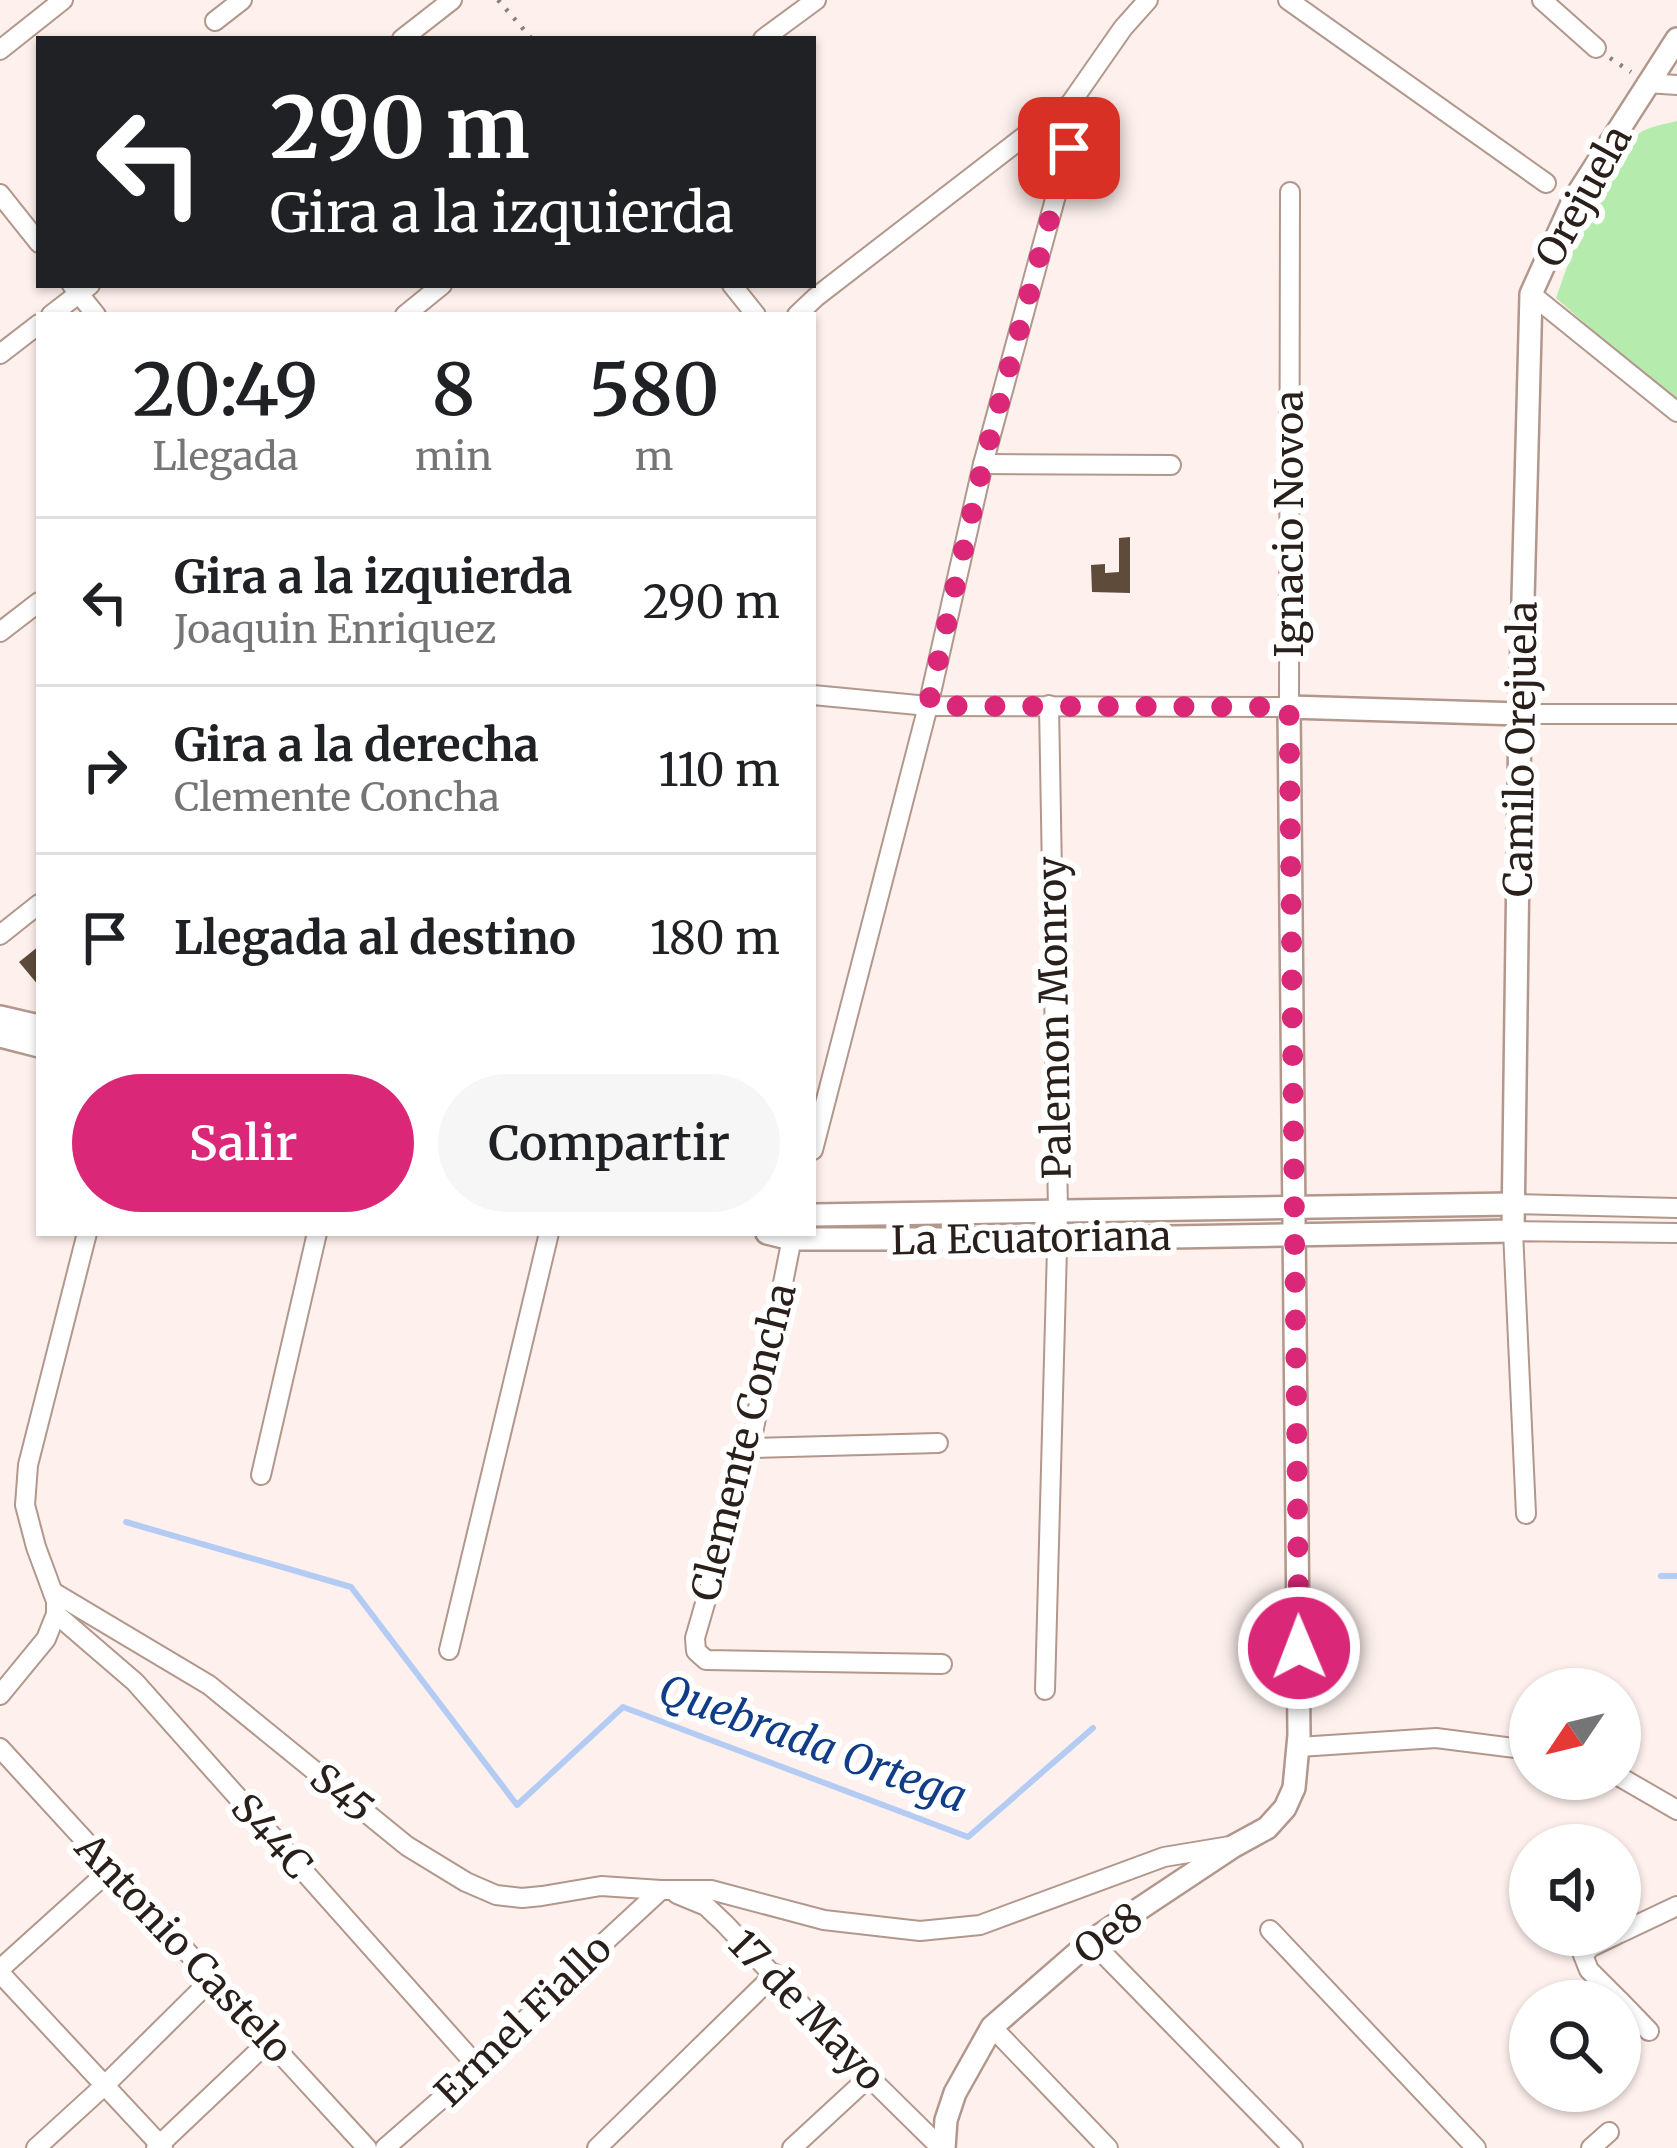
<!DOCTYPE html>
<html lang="es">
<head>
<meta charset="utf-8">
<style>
  :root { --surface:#fff; --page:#f6f6f6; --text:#202124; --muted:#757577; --line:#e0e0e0; --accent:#db2777 }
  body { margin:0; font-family:Merriweather,serif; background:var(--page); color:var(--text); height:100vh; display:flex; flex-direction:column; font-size:45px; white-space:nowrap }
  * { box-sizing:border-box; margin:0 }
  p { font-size:39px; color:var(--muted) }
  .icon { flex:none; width:66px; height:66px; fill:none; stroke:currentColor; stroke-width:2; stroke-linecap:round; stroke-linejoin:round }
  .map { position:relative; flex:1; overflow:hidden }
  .sheet { position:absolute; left:36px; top:312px; width:780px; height:924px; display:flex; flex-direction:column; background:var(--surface); border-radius:0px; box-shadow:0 3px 9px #0004 }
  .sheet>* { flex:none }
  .top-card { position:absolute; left:36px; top:36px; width:780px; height:252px; border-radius:0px; box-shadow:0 3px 9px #0004; background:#202124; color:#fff; overflow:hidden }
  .needle { width:78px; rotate:235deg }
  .tools { position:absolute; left:1509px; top:1668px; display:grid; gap:24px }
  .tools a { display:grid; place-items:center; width:132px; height:132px; border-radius:50%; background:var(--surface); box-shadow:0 3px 9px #0004; font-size:60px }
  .pin { position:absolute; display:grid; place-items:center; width:102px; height:102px; color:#fff; margin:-51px; border-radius:24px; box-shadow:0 6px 18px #0006 }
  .me { position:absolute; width:132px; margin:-66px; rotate:359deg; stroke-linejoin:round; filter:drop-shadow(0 0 9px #0008) }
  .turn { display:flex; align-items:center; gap:42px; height:252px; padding:0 36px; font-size:54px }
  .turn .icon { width:156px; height:156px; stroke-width:2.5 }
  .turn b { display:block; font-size:84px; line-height:102px }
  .eta { display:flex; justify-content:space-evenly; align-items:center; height:204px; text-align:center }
  .eta b { font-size:72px; font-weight:600; line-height:84px }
  .action { display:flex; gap:24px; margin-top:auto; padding:24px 36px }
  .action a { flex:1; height:138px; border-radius:72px; background:var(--accent); color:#fff; font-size:48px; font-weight:600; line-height:138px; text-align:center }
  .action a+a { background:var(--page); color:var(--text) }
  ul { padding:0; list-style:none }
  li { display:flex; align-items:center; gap:36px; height:168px; padding:0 36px; border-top:3px solid var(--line) }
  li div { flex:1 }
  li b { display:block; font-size:45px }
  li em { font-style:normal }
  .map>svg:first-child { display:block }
</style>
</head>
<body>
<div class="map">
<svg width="1677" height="2148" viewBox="0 0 1677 2148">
  <rect width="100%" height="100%" fill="#fef1ed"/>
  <!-- green -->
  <path fill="#b5ebad" d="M1677,121V404L1556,298C1571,255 1604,158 1641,132C1651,126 1665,124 1677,121Z"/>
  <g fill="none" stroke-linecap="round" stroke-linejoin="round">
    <!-- stream -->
    <g stroke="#b4ccf4" stroke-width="6">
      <polyline points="126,1522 351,1587 517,1805 623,1707 968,1837 1093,1728"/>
      <polyline points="1661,1576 1677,1576"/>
    </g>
  </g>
  <!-- building -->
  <g fill="#5e4b3a">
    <polygon points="1130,537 1130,593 1092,592 1091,565 1105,564 1105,573 1119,572 1119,538"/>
    <polygon points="39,946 39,986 19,962"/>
  </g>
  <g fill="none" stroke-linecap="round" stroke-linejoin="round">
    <defs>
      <g id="minor">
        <polyline points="1288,0 1546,183"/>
        <polyline points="1542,0 1596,48"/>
        <polyline points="215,21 242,0"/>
        <polyline points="402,39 452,0"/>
        <polyline points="763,39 816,0"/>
        <polyline points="0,50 63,0"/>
        <polyline points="1647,83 1677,85"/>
        <polyline points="1070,104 1123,28 1148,0"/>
        <polyline points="0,194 39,243"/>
        <polyline points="72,285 96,315"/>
        <polyline points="732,285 756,315"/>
        <polyline points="1531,294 1677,412"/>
        <polyline points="51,315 90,285"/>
        <polyline points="405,315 442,285"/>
        <polyline points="797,315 816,297 1031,131 1070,104 1068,148 1064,166 983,464 928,706 813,1150"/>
        <polyline points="0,354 39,324"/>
        <polyline points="983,464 1171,465"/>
        <polyline points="0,632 39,602"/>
        <polyline points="813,695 928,706 1289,707 1290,192"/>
        <polyline points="1520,714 1677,714"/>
        <polyline points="0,935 39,904"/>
        <polyline points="1512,1204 1677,1208"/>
        <polyline points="793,1233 750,1448 695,1638 696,1651 706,1660 942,1664"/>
        <polyline points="750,1448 938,1443"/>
        <polyline points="261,1475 317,1233"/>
        <polyline points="1526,1514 1513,1231 1677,1233"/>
        <polyline points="53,1592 209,1685 407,1846 466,1882 496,1895 522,1898 542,1896 601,1886 661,1890 711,1890 824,1920 920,1931 980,1925 1164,1857 1230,1846"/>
        <polyline points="56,1614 135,1682 478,2067"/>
        <polyline points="449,1650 549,1233"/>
        <polyline points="1045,1690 1058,1211 1049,705"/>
        <polyline points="0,1695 46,1639 56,1614 56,1601 36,1547 25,1505 28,1465 87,1233"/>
        <polyline points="1299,1747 1436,1738 1530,1750"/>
        <polyline points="0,1748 367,2148"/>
        <polyline points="1620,1777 1677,1810"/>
        <polyline points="677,1894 706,1906 725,1924 869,2077 941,2148"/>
        <polyline points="1270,1930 1476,2148"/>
        <polyline points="1620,1933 1677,1906"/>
        <polyline points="1616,1935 1591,1947 1583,1955 1589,1970 1620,2001"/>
        <polyline points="1091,1941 1293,2148"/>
        <polyline points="0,1969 111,1869"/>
        <polyline points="0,1973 163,2148"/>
        <polyline points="1620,2001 1649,2031"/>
        <polyline points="992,2027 1108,2148"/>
        <polyline points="36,2148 105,2085 212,1979"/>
        <polyline points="156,2148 269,2041"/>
        <polyline points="385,2148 478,2067 582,1963 661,1890"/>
        <polyline points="597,2148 775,1974"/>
        <polyline points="792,2148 869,2077"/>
        <polyline points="1591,2148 1609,2132"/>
      </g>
      <g id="tertiary">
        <polyline points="0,1017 39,1026"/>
        <polyline points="0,1036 39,1046"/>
        <polyline points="813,1215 1512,1204"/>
        <polyline points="767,1233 791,1239 1057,1239 1513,1231 1520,714 1531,294 1573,201 1677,39"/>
        <polyline points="944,2148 946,2120 955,2093 992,2027 1091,1941 1234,1846 1267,1828 1285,1808 1294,1788 1299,1735 1289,707 1520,714"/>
      </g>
    </defs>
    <!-- minor casing -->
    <use href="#minor" stroke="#b2978c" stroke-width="22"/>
    <!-- tertiary casing -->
    <use href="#tertiary" stroke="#b2978c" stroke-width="26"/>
    <!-- path -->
    <g stroke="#8b807c" stroke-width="4.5" stroke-dasharray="3 9" stroke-linecap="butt">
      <polyline points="498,0 532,39"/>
      <polyline points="1610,58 1631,72"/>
    </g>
    <!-- minor -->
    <use href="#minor" stroke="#fff" stroke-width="18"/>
    <!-- tertiary -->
    <use href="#tertiary" stroke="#fff" stroke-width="21"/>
  </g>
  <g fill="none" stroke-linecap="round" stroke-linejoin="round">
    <!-- route -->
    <polyline stroke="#db2777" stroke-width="21" stroke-dasharray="0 37.8" points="1069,148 983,464 928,706 1289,707 1299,1648"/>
  </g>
  <g text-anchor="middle" stroke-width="12" stroke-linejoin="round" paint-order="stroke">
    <!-- street labels -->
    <g font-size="39" fill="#2a201b" stroke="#fff">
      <text transform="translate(1583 196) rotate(-61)" y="14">Orejuela</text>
      <text transform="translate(1289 524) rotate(-90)" y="14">Ignacio Novoa</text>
      <text transform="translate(1520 749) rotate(-89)" y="14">Camilo Orejuela</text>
      <text transform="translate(1054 1018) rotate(-91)" y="14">Palemon Monroy</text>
      <text transform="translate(1031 1238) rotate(-1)" y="14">La Ecuatoriana</text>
      <text transform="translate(743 1442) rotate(-76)" y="14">Clemente Concha</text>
      <text transform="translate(342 1793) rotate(39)" y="14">S45</text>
      <text transform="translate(272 1836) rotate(48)" y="14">S44C</text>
      <text transform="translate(1108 1933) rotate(-36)" y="14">Oe8</text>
      <text transform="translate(184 1948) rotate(47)" y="14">Antonio Castelo</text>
      <text transform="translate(807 2010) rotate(46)" y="14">17 de Mayo</text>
      <text transform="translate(523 2020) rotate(-44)" y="14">Ermel Fiallo</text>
    </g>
    <!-- water labels -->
    <g font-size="42" font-style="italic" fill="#113d88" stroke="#fff">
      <text transform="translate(813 1743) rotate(20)" y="15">Quebrada Ortega</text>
    </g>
  </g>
</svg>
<div class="tools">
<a><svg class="needle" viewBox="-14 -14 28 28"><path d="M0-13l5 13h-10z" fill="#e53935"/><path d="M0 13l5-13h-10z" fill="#757577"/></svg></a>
<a><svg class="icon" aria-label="sound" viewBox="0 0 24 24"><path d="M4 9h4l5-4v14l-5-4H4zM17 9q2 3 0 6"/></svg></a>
<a><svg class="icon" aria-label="search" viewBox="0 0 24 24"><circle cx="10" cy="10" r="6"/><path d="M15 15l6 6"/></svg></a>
</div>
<div class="pin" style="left:1069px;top:148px;background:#d93025"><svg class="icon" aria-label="arrive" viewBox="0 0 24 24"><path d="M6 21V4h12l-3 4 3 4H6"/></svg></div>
<svg class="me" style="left:1299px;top:1648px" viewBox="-20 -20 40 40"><circle r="17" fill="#db2777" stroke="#fff" stroke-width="3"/><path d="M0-11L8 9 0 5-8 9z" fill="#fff"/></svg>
<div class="top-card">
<div class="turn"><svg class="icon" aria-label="left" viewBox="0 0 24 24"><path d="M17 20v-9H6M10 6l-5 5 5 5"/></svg><div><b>290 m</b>Gira a la izquierda</div></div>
</div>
<section class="sheet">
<div class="eta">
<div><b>20:49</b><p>Llegada</p></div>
<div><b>8</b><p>min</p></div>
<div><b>580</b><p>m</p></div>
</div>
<ul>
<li><svg class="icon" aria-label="left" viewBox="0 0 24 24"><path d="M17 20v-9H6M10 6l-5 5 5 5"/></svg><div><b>Gira a la izquierda</b><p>Joaquin Enriquez</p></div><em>290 m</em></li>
<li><svg class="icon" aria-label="right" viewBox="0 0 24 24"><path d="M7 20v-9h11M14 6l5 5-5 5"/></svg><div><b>Gira a la derecha</b><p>Clemente Concha</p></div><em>110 m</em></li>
<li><svg class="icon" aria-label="arrive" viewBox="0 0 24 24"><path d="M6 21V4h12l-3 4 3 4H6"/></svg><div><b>Llegada al destino</b></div><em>180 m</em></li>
</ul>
<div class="action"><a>Salir</a><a>Compartir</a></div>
</section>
</div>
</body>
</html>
